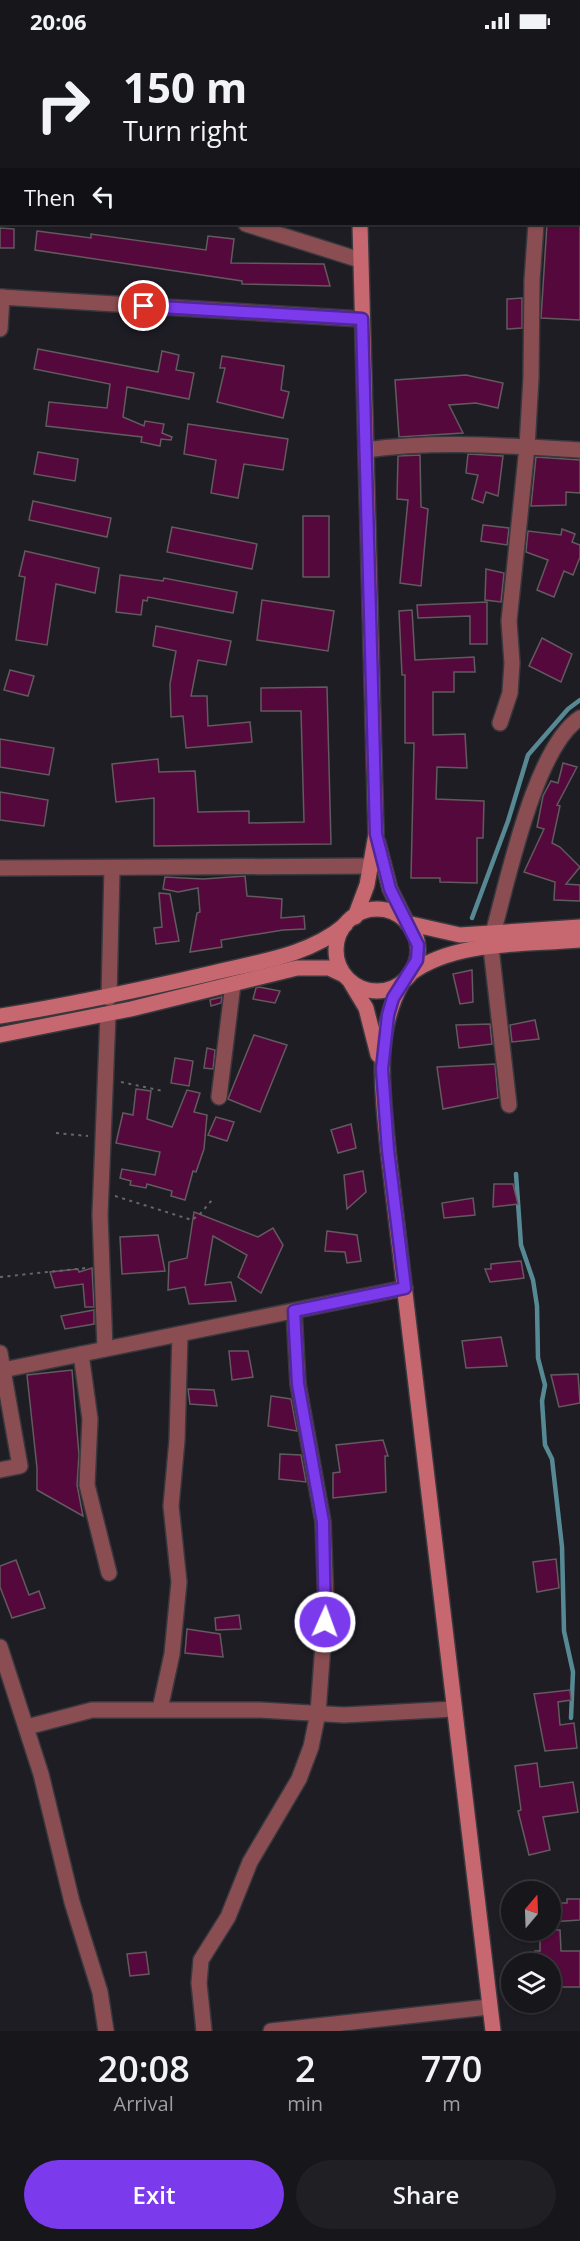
<!DOCTYPE html>
<html lang="en">
<head>
<meta charset="utf-8">
<style>
  :root { --surface:#16161b; --page:#1f1f24; --text:#f1f3f6; --muted:#9e9fa3; --line:#35353a; --accent:#7c3aed }
  body { margin:0; font-family:"Open Sans",sans-serif; background:var(--page); color:var(--text); height:100vh; display:flex; flex-direction:column; font-size:22px; white-space:nowrap }
  * { box-sizing:border-box; margin:0 }
  p { font-size:20px; color:var(--muted) }
  .icon { flex:none; width:33px; height:33px; fill:none; stroke:currentColor; stroke-width:2; stroke-linecap:round; stroke-linejoin:round }
  .map { position:relative; height:1989px; overflow:hidden }
  .side { display:flex; flex-direction:column; background:var(--surface); flex:1 }
  .side>* { flex:none }
  .top-card { position:absolute; left:0px; top:0px; width:580px; height:183px; box-shadow:0 2px 4px #0004,0 0 0 2px var(--line); background:#16161b; color:var(--text); overflow:hidden }
  .needle { width:39px; rotate:19deg }
  .buttons { position:absolute; left:501px; top:1839px; display:grid; gap:12px }
  .buttons a { display:grid; place-items:center; width:60px; height:60px; border-radius:50%; background:var(--surface); box-shadow:0 2px 4px #0004,0 0 0 2px var(--line); font-size:30px }
  .pin { position:absolute; display:grid; place-items:center; width:51px; height:51px; color:#fff; margin:-26px; border:3px solid #fff; border-radius:50%; box-shadow:0 2px 6px #0007 }
  .me { position:absolute; width:66px; margin:-33px; rotate:2deg; stroke-linejoin:round; filter:drop-shadow(0 0 4px #0008) }
  .turn { display:flex; align-items:center; gap:21px; height:126px; padding:0 24px; font-size:27px }
  .turn .icon { width:78px; height:78px; stroke-width:2.5 }
  .turn b { display:block; font-size:42px; line-height:51px }
  .then { display:flex; align-items:center; height:57px; padding:0 24px; background:#0003; gap:12px; font-size:22px }
  .eta { display:flex; justify-content:space-evenly; align-items:center; height:102px; text-align:center }
  .eta b { font-size:36px; font-weight:600; line-height:42px }
  .button { display:flex; gap:12px; margin-top:auto; padding:12px 24px }
  .button a { flex:1; height:69px; border-radius:36px; background:var(--accent); color:#fff; font-size:24px; font-weight:600; line-height:69px; text-align:center }
  .button a+a { background:var(--page); color:var(--text) }
  .status { display:flex; justify-content:space-between; align-items:center; height:42px; padding:0 30px; background:var(--surface); direction:ltr }
  .status svg { height:16px; fill:currentColor }
  .map>svg:first-child { display:block }
</style>
</head>
<body>
<div class="status"><b>20:06</b><svg viewBox="0 0 49 12"><path d="M0 12V9h3v3zM5 12V6h3v6zM10 12V3h3v9zM15 12V0h3v12zM26 1h20v11H26zM47 4h2v5h-2z"/></svg></div>
<div class="map">
<svg width="580" height="1989" viewBox="0 0 580 1989">
  <rect width="100%" height="100%" fill="#1e1d24"/>
  <g fill="none" stroke-linecap="round" stroke-linejoin="round">
    <!-- stream -->
    <g stroke="#578994" stroke-width="4.5">
      <polyline points="472,876 508,779 528,713 568,667 580,658"/>
      <polyline points="516,1132 521,1203 533,1238 537,1264 538,1316 545,1343 542,1359 545,1403 552,1417 562,1505 564,1589 573,1630 571,1676"/>
    </g>
  </g>
  <!-- building -->
  <g fill="#55083c" stroke="#625a5e" stroke-width="1.5">
    <polygon points="547,182 580,182 580,278 541,276"/>
    <polygon points="0,186 14,187 14,206 0,206"/>
    <polygon points="37,189 91,196 91,192 206,208 208,194 234,197 231,221 324,222 330,244 242,242 242,239 35,208"/>
    <polygon points="522,256 522,286 507,287 507,257"/>
    <polygon points="38,307 158,330 162,309 179,313 176,328 194,331 189,357 127,345 123,375 144,384 145,379 164,382 162,391 172,395 171,398 161,397 160,404 141,400 142,395 46,384 49,360 107,366 110,342 34,327"/>
    <polygon points="222,314 284,324 281,348 289,350 283,376 217,360 225,326 220,326"/>
    <polygon points="466,333 503,341 498,366 476,361 449,363 463,391 399,395 395,338"/>
    <polygon points="188,382 288,397 283,428 244,422 238,456 211,451 216,418 184,412"/>
    <polygon points="38,410 78,417 75,439 34,432"/>
    <polygon points="468,412 503,414 498,454 486,450 483,461 472,457 478,433 466,431"/>
    <polygon points="420,413 421,465 428,467 421,544 400,541 408,458 397,457 398,414"/>
    <polygon points="536,415 580,418 580,451 566,450 566,463 531,464"/>
    <polygon points="33,459 111,476 107,495 29,478"/>
    <rect x="303" y="474" width="26" height="61"/>
    <polygon points="483,483 509,486 507,503 481,499"/>
    <polygon points="172,485 257,502 252,527 167,510"/>
    <polygon points="562,487 575,492 572,500 580,503 580,515 573,533 564,529 554,555 537,548 548,518 526,510 528,489 561,493"/>
    <polygon points="25,509 99,526 95,551 56,542 47,603 16,598 25,535 19,534"/>
    <polygon points="486,527 504,531 501,560 485,558"/>
    <polygon points="120,533 163,539 164,536 237,550 233,571 148,555 147,559 143,558 141,573 116,570"/>
    <polygon points="262,558 334,569 328,609 257,598"/>
    <polygon points="487,560 487,602 470,602 470,574 418,576 417,563"/>
    <polygon points="412,568 415,618 474,615 475,630 454,630 454,650 433,650 433,693 465,692 467,726 437,725 436,757 484,759 483,796 477,796 477,841 440,840 440,836 411,836 414,701 405,701 405,633 402,633 399,569"/>
    <polygon points="156,584 231,599 226,623 198,618 191,654 207,654 208,684 250,680 252,700 186,706 183,674 171,675 170,642 176,609 153,604"/>
    <polygon points="542,596 572,612 561,640 529,624"/>
    <polygon points="10,628 34,634 28,654 4,648"/>
    <polygon points="327,645 331,802 154,804 154,756 116,760 112,722 158,717 159,730 195,729 198,770 249,769 249,781 304,780 301,669 261,669 261,646"/>
    <polygon points="0,697 54,706 49,733 0,725"/>
    <polygon points="563,721 577,725 557,763 560,764 552,801 560,805 580,825 566,842 580,843 580,859 554,858 555,840 524,830 544,787 537,785 543,754 551,739 558,741"/>
    <polygon points="0,750 48,758 44,784 0,778"/>
    <polygon points="245,834 247,854 282,857 281,876 304,874 305,887 283,888 221,898 222,905 190,910 197,871 200,870 198,846 178,850 163,847 165,835 203,837"/>
    <polygon points="159,851 170,852 179,899 156,902 154,886 162,885"/>
    <polygon points="472,928 473,960 460,962 453,932"/>
    <polygon points="259,945 280,949 275,961 253,957 256,946"/>
    <polygon points="222,955 221,961 211,964 210,958"/>
    <polygon points="535,978 539,997 512,1000 510,983"/>
    <polygon points="490,982 492,1002 459,1006 456,983"/>
    <polygon points="254,993 287,1003 260,1070 228,1057"/>
    <polygon points="207,1006 215,1008 213,1027 204,1026"/>
    <polygon points="175,1016 193,1019 189,1044 171,1041"/>
    <polygon points="495,1022 498,1056 443,1067 437,1025"/>
    <polygon points="136,1047 151,1049 147,1077 172,1085 187,1048 200,1051 194,1070 207,1073 204,1107 196,1130 193,1129 185,1158 171,1154 172,1149 147,1142 146,1146 130,1143 131,1139 120,1136 122,1127 155,1133 160,1110 116,1101 123,1071 133,1073"/>
    <polygon points="216,1075 234,1080 227,1099 208,1093"/>
    <polygon points="351,1082 356,1106 338,1111 331,1088"/>
    <polygon points="363,1129 366,1150 347,1167 344,1133"/>
    <polygon points="494,1142 513,1142 518,1162 493,1165"/>
    <polygon points="473,1156 475,1173 444,1176 442,1161"/>
    <polygon points="194,1170 258,1195 273,1186 283,1203 261,1251 238,1235 247,1213 213,1194 205,1243 231,1240 236,1259 189,1262 185,1245 168,1248 169,1220 187,1216"/>
    <polygon points="327,1189 357,1193 361,1219 347,1221 345,1210 325,1209"/>
    <polygon points="158,1193 165,1229 122,1232 120,1195"/>
    <polygon points="521,1219 524,1236 490,1240 485,1227 491,1227 491,1222"/>
    <polygon points="92,1226 94,1265 85,1265 83,1242 55,1246 50,1230 78,1227 79,1230"/>
    <polygon points="94,1268 94,1282 65,1287 61,1274"/>
    <polygon points="501,1295 507,1324 466,1326 462,1299"/>
    <polygon points="229,1309 248,1309 253,1335 232,1338"/>
    <polygon points="72,1328 79,1413 77,1443 83,1474 37,1448 37,1426 27,1333"/>
    <polygon points="578,1332 580,1361 559,1365 551,1333"/>
    <polygon points="188,1347 214,1348 217,1364 190,1362"/>
    <polygon points="271,1354 291,1357 297,1389 268,1384"/>
    <polygon points="383,1398 388,1414 385,1414 386,1450 333,1456 333,1431 340,1430 336,1403"/>
    <polygon points="280,1412 301,1413 306,1440 279,1437"/>
    <polygon points="556,1517 559,1546 537,1550 533,1520"/>
    <polygon points="16,1518 29,1553 39,1549 45,1566 12,1576 0,1545 0,1524"/>
    <polygon points="239,1573 241,1587 216,1588 215,1576"/>
    <polygon points="187,1587 220,1592 223,1615 185,1611"/>
    <polygon points="570,1648 571,1658 558,1660 560,1683 574,1681 577,1706 545,1709 534,1652"/>
    <polygon points="537,1721 540,1745 573,1740 578,1770 543,1775 550,1808 529,1813 518,1769 521,1768 515,1724"/>
    <polygon points="567,1857 580,1857 580,1878 550,1880 550,1861 567,1861"/>
    <polygon points="540,1888 560,1888 561,1909 580,1909 580,1945 550,1945 550,1922 535,1922 535,1909 540,1909"/>
    <polygon points="146,1910 149,1932 130,1934 127,1912"/>
  </g>
  <g fill="none" stroke-linecap="round" stroke-linejoin="round">
    <defs>
      <g id="minor">
        <polyline points="47,2 77,0"/>
        <polyline points="255,2 255,0"/>
        <polyline points="0,4 2,4"/>
        <polyline points="0,163 2,163"/>
        <polyline points="246,182 360,218"/>
        <polyline points="0,255 362,277"/>
        <polyline points="0,287 2,255"/>
        <path d="M366,408C438,398 508,404 580,408"/>
        <polyline points="500,681 510,651 512,621 509,579 527,405 531,336 532,238 536,182"/>
        <polyline points="0,826 371,824"/>
        <path d="M493,891C508,838 535,705 580,676"/>
        <polyline points="491,906 509,1063"/>
        <polyline points="109,956 112,826"/>
        <polyline points="219,1055 233,942"/>
        <polyline points="105,1307 100,1173 108,972"/>
        <polyline points="0,1311 20,1424 0,1428"/>
        <polyline points="81,1312 90,1377 87,1443 109,1531"/>
        <polyline points="3,1328 405,1246"/>
        <polyline points="0,1605 41,1732 72,1860 100,1950 106,1989"/>
        <polyline points="160,1667 172,1612 179,1540 171,1464 177,1398 180,1292"/>
        <polyline points="27,1685 92,1668 260,1668 344,1673 454,1667"/>
        <polyline points="204,1989 199,1941 201,1918 228,1875 250,1820 299,1737 311,1705 318,1671 326,1561 323,1480 298,1342 294,1269"/>
        <polyline points="271,1989 489,1965"/>
      </g>
      <g id="secondary">
        <polyline points="355,0 355,2"/>
        <polyline points="378,801 390,847 407,881 460,893 580,885"/>
        <circle cx="377" cy="908" r="41"/>
        <polyline points="355,875 367,843 376,792 360,182"/>
        <path d="M411,931C456,898 526,903 580,898"/>
        <polyline points="351,941 366,966 378,1013"/>
        <path d="M402,941C373,993 383,1051 388,1108L493,1989"/>
        <path d="M0,974C70,963 139,948 208,932C255,920 307,915 345,883"/>
        <polyline points="0,993 131,967 297,926 329,926 344,933"/>
      </g>
      <g id="primary">
        <polyline points="542,0 546,2"/>
        <polyline points="579,14 580,14"/>
      </g>
    </defs>
    <!-- minor casing -->
    <use href="#minor" stroke="#39383e" stroke-width="18"/>
    <!-- secondary casing -->
    <use href="#secondary" stroke="#39383e" stroke-width="18"/>
    <!-- primary casing -->
    <use href="#primary" stroke="#39383e" stroke-width="18"/>
    <!-- path -->
    <g stroke="#66666c" stroke-width="2" stroke-dasharray="3 4.5" stroke-linecap="butt">
      <polyline points="121,1040 163,1049"/>
      <polyline points="56,1091 88,1094"/>
      <polyline points="115,1154 192,1178 200,1172 212,1158"/>
      <polyline points="0,1235 86,1226"/>
    </g>
    <!-- minor -->
    <use href="#minor" stroke="#8a4e52" stroke-width="15"/>
    <!-- secondary -->
    <use href="#secondary" stroke="#c7676f" stroke-width="15"/>
    <!-- primary -->
    <use href="#primary" stroke="#f77a85" stroke-width="15"/>
  </g>
  <g fill="none" stroke-linecap="round" stroke-linejoin="round">
    <defs>
      <polyline id="route" points="144,264 362,277 376,792 390,847 418,903 417,918 393,956 388,973 382,1027 388,1108 405,1246 294,1269 298,1342 323,1480 325,1580"/>
    </defs>
    <!-- route casing -->
    <use href="#route" stroke="#51269a" stroke-width="15"/>
    <!-- route -->
    <use href="#route" stroke="#7c3aed" stroke-width="10"/>
  </g>
</svg>
<div class="buttons">
<a><svg class="needle" viewBox="-14 -14 28 28"><path d="M0-13l5 13h-10z" fill="#e53935"/><path d="M0 13l5-13h-10z" fill="#9e9fa3"/></svg></a>
<a><svg class="icon" aria-label="layers" viewBox="0 0 24 24"><path d="M12 4l9 5-9 5-9-5zM3 14l9 5 9-5"/></svg></a>
</div>
<div class="pin" style="left:144px;top:264px;background:#d93025"><svg class="icon" aria-label="arrive" viewBox="0 0 24 24"><path d="M6 21V4h12l-3 4 3 4H6"/></svg></div>
<svg class="me" style="left:325px;top:1580px" viewBox="-20 -20 40 40"><circle r="17" fill="#7c3aed" stroke="#fff" stroke-width="3"/><path d="M0-11L8 9 0 5-8 9z" fill="#fff"/></svg>
<div class="top-card">
<div class="turn"><svg class="icon" aria-label="right" viewBox="0 0 24 24"><path d="M7 20v-9h11M14 6l5 5-5 5"/></svg><div><b>150 m</b>Turn right</div></div>
<div class="then">Then<svg class="icon" aria-label="left" viewBox="0 0 24 24"><path d="M17 20v-9H6M10 6l-5 5 5 5"/></svg></div>
</div>
</div>
<section class="side">
<div class="eta">
<div><b>20:08</b><p>Arrival</p></div>
<div><b>2</b><p>min</p></div>
<div><b>770</b><p>m</p></div>
</div>
<div class="button"><a>Exit</a><a>Share</a></div>
</section>
</body>
</html>
